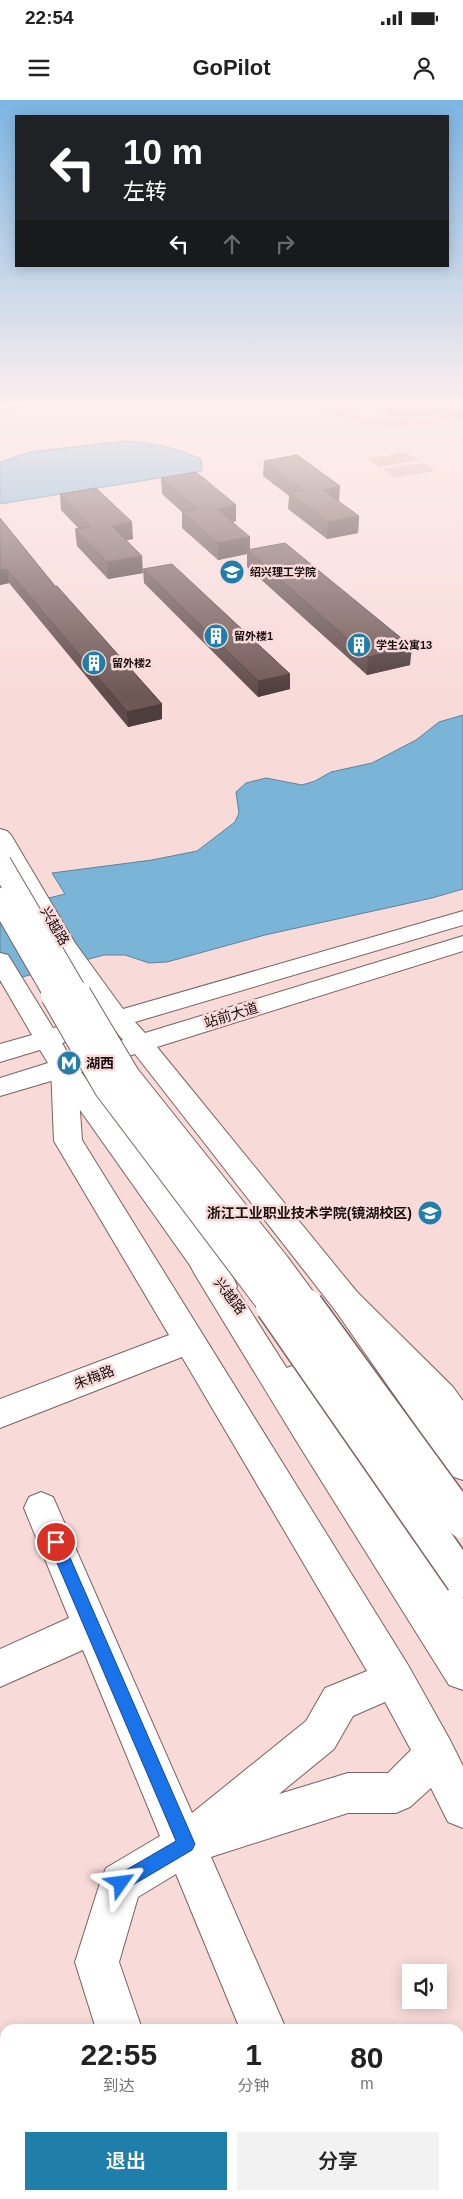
<!DOCTYPE html>
<html lang="zh">
<head>
<meta charset="utf-8">
<style>
  :root { --surface:#fff; --page:#f2f2f2; --text:#222; --muted:#767676; --accent:#1f7eaa }
  body { margin:0; font-family:Helvetica,"Noto Sans SC",sans-serif; background:var(--page); color:var(--text); height:100vh; display:flex; flex-direction:column; font-size:19px; white-space:nowrap }
  * { box-sizing:border-box; margin:0 }
  p { font-size:16px; color:var(--muted) }
  .icon { flex:none; width:28px; height:28px; fill:none; stroke:currentColor; stroke-width:2; stroke-linecap:round; stroke-linejoin:round }
  .map { position:relative; flex:1; overflow:hidden }
  .details { position:absolute; left:0px; top:1924px; width:464px; height:176px; display:flex; flex-direction:column; background:var(--surface); border-radius:15px 15px 0 0; box-shadow:0 2px 12px #0003 }
  .details>* { flex:none }
  .hud { position:absolute; left:15px; top:15px; width:434px; height:152px; border-radius:0px; box-shadow:0 2px 12px #0003; background:#202124; color:#fff; overflow:hidden }
  .buttons { position:absolute; left:402px; top:1864px; display:grid; gap:10px }
  .buttons a { display:grid; place-items:center; width:45px; height:45px; border-radius:0px; background:var(--surface); box-shadow:0 2px 12px #0003; font-size:25px }
  .pin { position:absolute; display:grid; place-items:center; width:42px; height:42px; color:#fff; margin:-21px; border:2px solid #fff; border-radius:50%; box-shadow:0 1px 5px #0007 }
  .me { position:absolute; width:55px; margin:-28px; rotate:59deg; stroke-linejoin:round; filter:drop-shadow(0 0 4px #0008) }
  .turn { display:flex; align-items:center; gap:18px; height:105px; padding:0 25px; font-size:22px }
  .turn .icon { width:65px; height:65px; stroke-width:2.5 }
  .turn b { display:block; font-size:35px; line-height:42px }
  .lanes { display:flex; align-items:center; height:48px; padding:0 25px; background:#0003; justify-content:center; gap:25px; direction:ltr }
  .lanes .off { opacity:.35 }
  .eta { display:flex; justify-content:space-evenly; align-items:center; height:85px; text-align:center }
  .eta b { font-size:30px; font-weight:600; line-height:35px }
  .cta { display:flex; gap:10px; margin-top:auto; padding:10px 25px }
  .cta a { flex:1; height:58px; border-radius:0px; background:var(--accent); color:#fff; font-size:20px; font-weight:600; line-height:58px; text-align:center }
  .cta a+a { background:var(--page); color:var(--text) }
  .status { display:flex; justify-content:space-between; align-items:center; height:35px; padding:0 25px; background:var(--surface); direction:ltr }
  .status svg { height:14px; fill:currentColor }
  header { display:flex; justify-content:space-between; align-items:center; height:65px; padding:0 25px; background:var(--surface); font-size:22px; font-weight:600 }
  .map>svg:first-child { display:block }
</style>
</head>
<body>
<div class="status"><b>22:54</b><svg viewBox="0 0 49 12"><path d="M0 12V9h3v3zM5 12V6h3v6zM10 12V3h3v9zM15 12V0h3v12zM26 1h20v11H26zM47 4h2v5h-2z"/></svg></div>
<header><svg class="icon" aria-label="menu" viewBox="0 0 24 24"><path d="M4 6h16M4 12h16M4 18h16"/></svg>GoPilot<svg class="icon" aria-label="person" viewBox="0 0 24 24"><circle cx="12" cy="8" r="4"/><path d="M4 21q1-7 8-7t8 7"/></svg></header>
<div class="map">
<svg width="463" height="2099" viewBox="0 0 463 2099">
  <rect width="100%" height="100%" fill="#f8dbd9"/>
  <!-- green -->
  <g fill="#deb4b1">
    <path d="M321,300H337L338,307C375,331 423,318 463,312V318L391,329C379,323 364,324 351,321C340,318 332,313 323,307Z"/>
    <polygon points="364,300 463,300 463,311 398,320"/>
    <polygon points="406,352 419,360 379,367 367,359"/>
    <polygon points="423,363 435,371 396,378 383,369"/>
  </g>
  <!-- water -->
  <g fill="#7ab5d8" stroke="#5d839b">
    <path d="M124,341C152,342 177,348 201,359L202,371L0,404V362L30,352Z"/>
    <polygon points="463,615 463,789 432,798 265,835 167,862 149,863 125,855 104,855 0,883 0,810 65,794 52,773 152,760 197,751 235,722 239,713 236,692 246,683 266,678 302,685 315,681 331,672 372,663 416,640 439,622"/>
  </g>
  <g fill="none" stroke-linecap="round" stroke-linejoin="round">
    <defs>
      <g id="minor">
        <path d="M64,959L73,962L77,968L82,1040L408,1565L450,1640L463,1666V1728L448,1722L431,1688L410,1707L396,1713H348L211,1757L286,1929H240L176,1774L138,1797L119,1862L142,1929H96L75,1862L100,1783L106,1768L160,1736L83,1550L0,1587V1549L69,1518L24,1408L29,1397L41,1392L53,1397L192,1713L306,1621L325,1588L367,1571L182,1257L0,1328V1299L169,1235L54,1041L51,968L55,962ZM385,1602L411,1650L388,1673H348L279,1694L334,1649L353,1616Z"/>
        <polygon points="149,2095 199,2095 200,2099 150,2099"/>
        <polygon points="308,2095 358,2095 359,2099 309,2099"/>
      </g>
      <g id="major">
        <polygon points="0,300 11,300 9,303 0,305"/>
        <polygon points="0,729 7,731 11,735 75,843 123,909 463,811 463,825 135,922 145,933 463,836 463,851 157,947 357,1192 463,1338 463,1380 451,1376 335,1210 135,954 125,957 116,954 112,948 116,942 123,940 113,928 102,931 93,929 90,923 93,917 102,915 52,844 0,754"/>
        <polygon points="0,853 8,855 53,928 63,926 72,928 76,934 72,940 62,943 70,957 80,954 89,957 93,963 89,969 81,972 233,1177 237,1186 233,1195 222,1198 211,1195 58,979 0,996 0,978 48,963 40,950 0,962 0,944 32,935 0,880"/>
        <polygon points="292,1266 303,1270 393,1393 463,1498 463,1550 450,1544 369,1415 281,1290 276,1280 281,1270"/>
      </g>
      <g id="highway">
        <polygon points="7,300 36,300 30,304 0,309 0,301"/>
        <polygon points="205,1153 216,1157 321,1322 463,1537 463,1590 449,1585 297,1342 194,1173 190,1165 194,1157"/>
        <polygon points="346,1189 357,1192 453,1287 463,1301 463,1343 451,1338 429,1307 335,1210 331,1201 335,1192"/>
      </g>
    </defs>
    <!-- minor casing -->
    <use href="#minor" stroke="#7a615f" stroke-width="2"/>
    <!-- major casing -->
    <use href="#major" stroke="#7a615f" stroke-width="2"/>
    <!-- highway casing -->
    <use href="#highway" stroke="#7a615f" stroke-width="2"/>
    <!-- minor -->
    <use href="#minor" fill="#fff" fill-rule="evenodd"/>
    <!-- major -->
    <use href="#major" fill="#fff" fill-rule="evenodd"/>
    <!-- highway -->
    <use href="#highway" fill="#fff" fill-rule="evenodd"/>
    <defs>
      <g id="highway-bridge-far2">
        <polyline points="0,763 78,896"/>
        <polyline points="0,799 56,896"/>
      </g>
      <g id="highway-bridge-far1">
        <polyline points="55,895 108,987 274,1207"/>
        <polyline points="77,895 126,977 276,1165 307,1207"/>
      </g>
      <g id="highway-bridge">
        <polyline points="273,1206 463,1480"/>
        <polyline points="306,1206 463,1421"/>
      </g>
    </defs>
    <!-- highway-bridge-far2 casing -->
    <use href="#highway-bridge-far2" stroke="#7a615f" stroke-width="24" stroke-linecap="butt"/>
    <!-- highway-bridge-far1 casing -->
    <use href="#highway-bridge-far1" stroke="#7a615f" stroke-width="30" stroke-linecap="butt"/>
    <!-- highway-bridge casing -->
    <use href="#highway-bridge" stroke="#7a615f" stroke-width="37" stroke-linecap="butt"/>
    <!-- highway-bridge-far2 -->
    <use href="#highway-bridge-far2" stroke="#fff" stroke-width="22"/>
    <!-- highway-bridge-far1 -->
    <use href="#highway-bridge-far1" stroke="#fff" stroke-width="28"/>
    <!-- highway-bridge -->
    <use href="#highway-bridge" stroke="#fff" stroke-width="34"/>
  </g>
  <!-- wall -->
  <g fill="#5f4b49">
    <polygon points="264,361 339,402 359,416 358,433 327,439 288,409 289,396 263,376"/>
    <polygon points="161,378 236,421 233,422 250,450 410,565 367,575 247,467 247,454 218,460 182,428 182,412 162,394"/>
    <polygon points="60,394 133,439 126,440 143,473 108,479 77,446 75,429 79,429 61,410"/>
    <polygon points="0,418 162,619 128,627 9,483 0,485"/>
    <polygon points="143,469 290,574 290,589 258,597 144,483"/>
  </g>
  <!-- shaded-wall -->
  <g fill="#4e3d3c">
    <polygon points="340,386 339,402 323,390"/>
    <polygon points="236,405 236,421 217,425 217,409"/>
    <polygon points="359,416 358,433 327,439 328,422"/>
    <polygon points="132,422 133,439 113,443 112,426"/>
    <polygon points="250,437 250,453 247,450 247,454 218,460 218,443"/>
    <polygon points="142,456 143,473 108,479 107,462"/>
    <polygon points="7,469 9,483 0,485 0,470"/>
    <polygon points="412,547 410,565 367,575 368,557"/>
    <polygon points="290,574 290,589 258,597 258,581"/>
    <polygon points="162,604 162,619 128,627 127,612"/>
  </g>
  <!-- building -->
  <g fill="#6f5755" stroke="#4e3d3c">
    <polygon points="297,355 340,386 323,390 359,416 328,422 289,392 303,390 264,361"/>
    <polygon points="196,372 236,405 217,409 250,437 218,443 182,412 197,409 161,378"/>
    <polygon points="96,388 132,422 112,426 142,456 107,462 75,429 91,427 60,394"/>
    <polygon points="0,418 55,486 57,486 162,604 127,612 7,469 0,470"/>
    <polygon points="285,443 412,547 368,557 247,450"/>
    <polygon points="172,464 290,574 258,581 143,469"/>
  </g>
  <!-- sky -->
  <linearGradient id="sky" x2="0" y2="1"><stop stop-color="#7cb4e2"/><stop offset="0.51" stop-color="#fcefee"/><stop offset="1" stop-color="#fcefee" stop-opacity="0"/></linearGradient>
  <rect width="463" height="594" fill="url(#sky)"/>
  <!-- route -->
  <polygon fill="#1a73e8" stroke="#114b97" points="56,1435 61,1437 195,1744 192,1750 121,1792 114,1790 112,1783 114,1777 176,1741 48,1442 50,1437"/>
  <!-- icons -->
  <defs>
    <symbol id="university-disc" viewBox="-11 -11 22 22"><circle r="9.5" fill="#1f7eaa" stroke="#f8dbd9"/><path d="M0-5L7-2L0 1L-7-2ZM-4 1L0 2.5L4 1V4Q0 6-4 4Z" fill="#fff"/></symbol>
    <symbol id="building-disc" viewBox="-11 -11 22 22"><circle r="9.5" fill="#1f7eaa" stroke="#f8dbd9"/><path d="M-4-6H4V6H1V3H-1V6H-4ZM-2.5-4.3h1.7v1.8h-1.7ZM.8-4.3h1.7v1.8H.8ZM-2.5-1h1.7V.8h-1.7ZM.8-1h1.7V.8H.8Z" fill="#fff"/></symbol>
    <symbol id="metro-disc" viewBox="-11 -11 22 22"><circle r="9.5" fill="#1f7eaa" stroke="#f8dbd9"/><path d="M-5.5 5V-5H-3L0 0L3-5H5.5V5H3V-.5L0 4L-3-.5V5Z" fill="#fff"/></symbol>
  </defs>
  <g fill-rule="evenodd">
    <use href="#university-disc" x="218" y="458" width="28" height="28"/>
    <use href="#building-disc" x="202" y="522" width="28" height="28"/>
    <use href="#building-disc" x="345" y="531" width="28" height="28"/>
    <use href="#building-disc" x="80" y="549" width="28" height="28"/>
    <use href="#metro-disc" x="55" y="949" width="28" height="28"/>
    <use href="#university-disc" x="416" y="1099" width="28" height="28"/>
  </g>
  <g text-anchor="middle" stroke-width="5" stroke-linejoin="round" paint-order="stroke">
    <!-- far-poi labels -->
    <g font-size="11" font-weight="bold" fill="#180f0e" stroke="#f8dbd9" text-anchor="start">
      <text x="250" y="476">绍兴理工学院</text>
      <text x="234" y="540">留外楼1</text>
      <text x="376" y="549">学生公寓13</text>
      <text x="112" y="567">留外楼2</text>
    </g>
    <!-- street labels -->
    <g font-size="14" fill="#180f0e" stroke="#f8dbd9">
      <text transform="translate(55 826) rotate(59)" y="5">兴越路</text>
      <text transform="translate(231 915) rotate(-17)" y="5">站前大道</text>
      <text transform="translate(230 1196) rotate(52)" y="5">兴越路</text>
      <text transform="translate(94 1277) rotate(-21)" y="5">朱梅路</text>
    </g>
    <!-- poi labels -->
    <g font-size="14" font-weight="bold" fill="#180f0e" stroke="#f8dbd9" text-anchor="start">
      <text x="86" y="968">湖西</text>
      <text x="412" y="1118" text-anchor="end">浙江工业职业技术学院(镜湖校区)</text>
    </g>
  </g>
</svg>
<div class="buttons">
<a><svg class="icon" aria-label="sound" viewBox="0 0 24 24"><path d="M4 9h4l5-4v14l-5-4H4zM17 9q2 3 0 6"/></svg></a>
</div>
<div class="pin" style="left:56px;top:1442px;background:#d93025"><svg class="icon" aria-label="arrive" viewBox="0 0 24 24"><path d="M6 21V4h12l-3 4 3 4H6"/></svg></div>
<svg class="me" style="left:121px;top:1783px" viewBox="-20 -20 40 40"><path d="M0-17L14 15 0 8-14 15z" fill="#1a73e8" stroke="#fff" stroke-width="4"/></svg>
<div class="hud">
<div class="turn"><svg class="icon" aria-label="left" viewBox="0 0 24 24"><path d="M17 20v-9H6M10 6l-5 5 5 5"/></svg><div><b>10 m</b>左转</div></div>
<div class="lanes"><svg class="icon" aria-label="left" viewBox="0 0 24 24"><path d="M17 20v-9H6M10 6l-5 5 5 5"/></svg><svg class="icon off" aria-label="ahead" viewBox="0 0 24 24"><path d="M12 20V5M6 11l6-6 6 6"/></svg><svg class="icon off" aria-label="right" viewBox="0 0 24 24"><path d="M7 20v-9h11M14 6l5 5-5 5"/></svg></div>
</div>
<section class="details">
<div class="eta">
<div><b>22:55</b><p>到达</p></div>
<div><b>1</b><p>分钟</p></div>
<div><b>80</b><p>m</p></div>
</div>
<div class="cta"><a>退出</a><a>分享</a></div>
</section>
</div>
</body>
</html>
